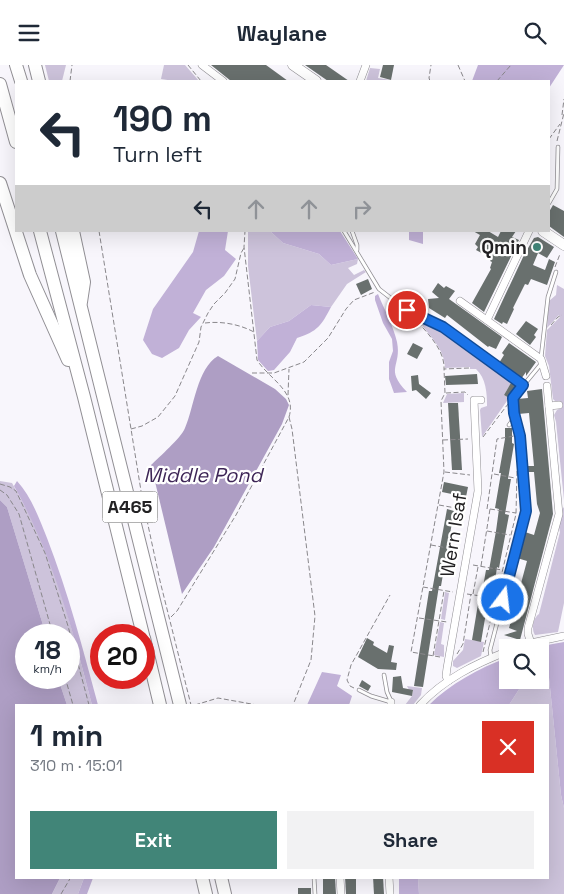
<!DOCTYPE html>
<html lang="en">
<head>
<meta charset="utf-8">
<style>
  :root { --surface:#fff; --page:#f2f2f3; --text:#1f2937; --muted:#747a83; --accent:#418578 }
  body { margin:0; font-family:"Space Grotesk",sans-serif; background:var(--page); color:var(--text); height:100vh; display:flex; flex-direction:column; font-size:19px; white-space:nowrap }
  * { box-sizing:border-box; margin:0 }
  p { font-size:16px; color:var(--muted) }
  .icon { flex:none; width:28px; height:28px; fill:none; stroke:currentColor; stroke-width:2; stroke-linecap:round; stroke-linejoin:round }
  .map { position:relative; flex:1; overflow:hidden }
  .details { position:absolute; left:15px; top:639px; width:534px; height:175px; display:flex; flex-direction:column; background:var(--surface); border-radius:0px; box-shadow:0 5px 20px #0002 }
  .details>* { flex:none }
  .guide { position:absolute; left:15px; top:15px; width:535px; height:152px; border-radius:0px; box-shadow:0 5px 20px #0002; background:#fff; color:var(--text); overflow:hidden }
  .fabs { position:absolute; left:499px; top:574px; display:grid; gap:10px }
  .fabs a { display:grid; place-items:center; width:50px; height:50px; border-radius:0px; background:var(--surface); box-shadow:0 5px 20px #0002; font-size:25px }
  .speed { position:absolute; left:15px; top:559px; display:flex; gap:10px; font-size:25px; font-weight:700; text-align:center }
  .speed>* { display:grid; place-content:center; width:65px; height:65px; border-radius:50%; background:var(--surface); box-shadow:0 5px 20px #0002; line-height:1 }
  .speed small { font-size:12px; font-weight:400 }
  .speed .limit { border:8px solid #d22; background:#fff; color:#111 }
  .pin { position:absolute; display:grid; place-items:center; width:42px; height:42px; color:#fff; margin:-21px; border:2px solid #fff; border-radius:50%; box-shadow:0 1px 5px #0007 }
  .me { position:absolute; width:55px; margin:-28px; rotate:15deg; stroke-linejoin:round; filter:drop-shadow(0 0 4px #0008) }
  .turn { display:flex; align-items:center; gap:18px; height:105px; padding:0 15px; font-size:22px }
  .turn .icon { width:65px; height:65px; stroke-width:2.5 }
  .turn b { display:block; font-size:35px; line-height:42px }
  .lanes { display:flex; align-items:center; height:48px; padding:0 15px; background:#0003; justify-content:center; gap:25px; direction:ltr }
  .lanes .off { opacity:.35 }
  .round { display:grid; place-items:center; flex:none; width:52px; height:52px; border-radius:0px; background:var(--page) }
  .headline { display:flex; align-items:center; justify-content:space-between; height:85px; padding:0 15px }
  h1 { font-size:30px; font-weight:800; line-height:38px }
  .button { display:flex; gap:10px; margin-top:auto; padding:10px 15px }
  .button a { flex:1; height:58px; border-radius:0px; background:var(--accent); color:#fff; font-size:20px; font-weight:800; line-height:58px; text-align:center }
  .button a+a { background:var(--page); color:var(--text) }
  header { display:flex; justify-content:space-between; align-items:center; height:65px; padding:0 15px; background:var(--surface); font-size:22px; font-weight:800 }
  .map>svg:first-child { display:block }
</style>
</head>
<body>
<header><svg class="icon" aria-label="menu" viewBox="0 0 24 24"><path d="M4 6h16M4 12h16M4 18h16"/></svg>Waylane<svg class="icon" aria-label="search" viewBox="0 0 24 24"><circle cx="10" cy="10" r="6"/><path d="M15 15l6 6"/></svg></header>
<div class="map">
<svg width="564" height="829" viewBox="0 0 564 829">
  <rect width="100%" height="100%" fill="#f8f6fc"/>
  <!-- green -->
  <g fill="#cdc3db">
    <polygon points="45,0 66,0 62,16 49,16"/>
    <polygon points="164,0 185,0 199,16 174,16 161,14"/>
    <polygon points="370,3 380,4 378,13 397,16 366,16"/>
    <polygon points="248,166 270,166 283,178 319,189 331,200 358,194 357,199 348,203 354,210 364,205 366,207 347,219 331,242 311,240 289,256 270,262 257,276 248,201"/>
    <polygon points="557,220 564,224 564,435 556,357 554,350 557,345 561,343 561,337 555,336 553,334 549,301 545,291 547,265 560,252 559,250 558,251 547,263 549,236 556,230"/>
    <path d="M417,253L448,267L512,316L504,330L509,333L482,372L480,345L481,343L487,341C487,328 486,313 476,304H470V302L445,303C445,283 427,269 417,253Z"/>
    <polygon points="464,328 464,337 443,338 447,329"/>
    <path d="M0,416L12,418C26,442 39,467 49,493C67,541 79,591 92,640H67L58,613L69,612V570H46L7,442L0,435Z"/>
    <path d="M564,442V538L558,567L535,570C531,564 533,553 539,549L560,467C558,460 559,448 564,442Z"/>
    <polygon points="445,527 449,528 445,555 441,554"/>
    <polygon points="440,557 444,558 441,579 444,580 444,592 434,590"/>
    <polygon points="465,574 484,577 481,591 457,603 453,601 453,596 463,585"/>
    <polygon points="547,593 561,730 564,743 564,829 419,829 418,813 548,812 548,640 509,640 525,615 540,615 540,599"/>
    <polygon points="407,621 422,623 421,630 413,640 405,640 412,631 413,626 409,625"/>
    <polygon points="60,813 84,813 78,829 52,829"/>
  </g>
  <!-- forest -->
  <g fill="#c1b1d7">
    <polygon points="478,0 564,0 549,23 549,16 472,16"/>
    <polygon points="199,166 228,166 225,185 236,194 224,211 206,225 193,248 201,252 189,265 179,283 162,293 152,289 143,275 153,244 193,187"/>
    <polygon points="270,166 340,166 358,194 331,200 319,189 283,178"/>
    <polygon points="409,166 423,166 423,179 409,175"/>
    <path d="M378,229C384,244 393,260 397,277C402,302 384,303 407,327L394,328L389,314V297L393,286L392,274L383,258L375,235V231Z"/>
    <path d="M311,240L331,242C321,261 318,266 297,273L290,287L274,305L268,306L258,295L257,276L270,262L289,256Z"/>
    <path d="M17,416C31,431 39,453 47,473C68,527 83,584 98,640H92C72,562 53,491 14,421Z"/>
    <polygon points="564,577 564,743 561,730 547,593 540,599 540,582 536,582"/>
    <path d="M507,593L508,615H525L509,640H429C450,619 479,603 507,593Z"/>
    <polygon points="322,607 341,610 337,621 352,631 349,640 307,640"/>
    <polygon points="84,813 93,813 87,829 78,829"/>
    <polygon points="399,813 418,813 419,829 399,829"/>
  </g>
  <!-- water -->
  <g fill="#ae9ec4">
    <path d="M218,291L275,324L286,334L289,340L282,359L214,482L182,529L151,400C159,392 181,373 185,363C194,343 197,303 218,291Z"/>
    <polygon points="0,435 7,442 46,570 26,570 26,612 58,613 67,640 16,640 16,812 60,813 52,829 0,829"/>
  </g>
  <!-- building -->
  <g fill="#69706e">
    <polygon points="211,0 266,0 288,16 231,16"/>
    <polygon points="305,0 326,0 349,16 328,16"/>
    <polygon points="383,0 394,0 391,15 380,12"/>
    <polygon points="553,140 564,146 564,172 549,161 549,147"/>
    <polygon points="473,166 488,166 498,172 501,166 516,166 512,172 519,175 484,247 472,238 491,204 490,203 492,197 490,196 491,193 476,185 478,182 475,179 480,170"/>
    <polygon points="538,172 554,182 547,193 538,188 533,200 545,205 549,194 555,197 547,220 531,214 528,220 525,219 513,243 514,244 507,259 503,257 502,259 494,254 524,190 534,173"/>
    <polygon points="368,214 372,224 361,230 356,219"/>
    <polygon points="438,218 444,223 446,221 455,226 449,234 502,272 496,284 489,281 488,282 447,250 445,253 429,243 428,234 439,233 432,227"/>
    <polygon points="526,256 538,264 534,270 536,272 530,280 516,269"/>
    <polygon points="413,278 423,283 417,294 407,289"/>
    <polygon points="509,278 536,297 526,311 526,307 521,314 499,298 504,290 502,288"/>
    <polygon points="477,309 478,319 446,320 445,311"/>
    <polygon points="418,310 419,319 431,328 426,334 416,325 412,326 411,311"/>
    <polygon points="512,316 518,320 509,333 504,330"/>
    <polygon points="542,324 553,449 520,575 504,570 517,566 509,563 527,496 517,493 525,467 534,470 540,448 537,439 534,407 526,407 526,401 534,401 529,348 518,349 517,334 528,333 527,326"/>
    <polygon points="448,338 458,338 462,405 452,405"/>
    <polygon points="505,363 512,363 512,378 514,379 508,414 511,414 505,449 509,450 499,503 497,502 493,531 489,530 481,577 472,575 479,533 481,533 486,505 489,505 496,466 499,444 495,443 501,408 499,408 505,374"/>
    <polygon points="444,417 468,422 466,432 442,427"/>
    <polygon points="447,444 454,446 441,521 439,521 423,622 414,621 429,526 432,526"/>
    <polygon points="367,573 374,577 373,580 387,588 389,580 394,581 391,597 397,598 396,605 378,604 358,592"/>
    <polygon points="401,611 403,623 413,625 412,631 392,627 393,612"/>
    <polygon points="362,615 371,621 368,626 359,621"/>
    <polygon points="323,812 335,812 336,829 323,829"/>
    <polygon points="345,812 356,812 356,829 346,829"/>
    <polygon points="373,812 383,812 384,829 374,829"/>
    <rect x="298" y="823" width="13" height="6"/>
  </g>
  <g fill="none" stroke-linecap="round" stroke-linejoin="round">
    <defs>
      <g id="lane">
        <polyline points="549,138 557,124 558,82"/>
        <polyline points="344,166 379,224 397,238"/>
        <polyline points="352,166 357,180 357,185"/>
        <polyline points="407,245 443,262 523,320"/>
        <polyline points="541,293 548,232 556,207"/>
        <polyline points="509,360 515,352"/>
        <polyline points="491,592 490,585 526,446 520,371 514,348 513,333 541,299"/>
        <polyline points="384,610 387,627 391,636"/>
        <polyline points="359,625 371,631 391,637"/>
        <polyline points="314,812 315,829"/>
      </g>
      <g id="street">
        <polyline points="202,0 223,16"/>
        <polyline points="360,16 366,0"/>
        <polyline points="460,236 541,294 546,311"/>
        <polyline points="487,255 529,166"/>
        <polyline points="549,341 559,340"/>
        <polyline points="531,578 528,569 528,563 559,449 547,321"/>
        <polyline points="518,582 531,578 564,571"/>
        <polyline points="448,616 446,611 447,603 478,426 474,335 481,335"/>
        <polyline points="391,640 391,637"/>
        <path d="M420,640C444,614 475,599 508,586"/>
        <polyline points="340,812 341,829"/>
        <polyline points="389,812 390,829"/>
      </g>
      <g id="secondary">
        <polyline points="293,0 316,16"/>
        <polyline points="543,166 564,180"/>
      </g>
      <g id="highway">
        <polyline points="16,0 21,16"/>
        <polyline points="35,0 39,16"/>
        <polyline points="0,19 16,77"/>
        <polyline points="0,118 30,210 68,295"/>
        <polyline points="40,166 84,332 143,570"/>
        <polyline points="62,166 180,640"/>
        <polyline points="73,166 84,217 81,237"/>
        <polyline points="144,573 160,640"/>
        <polyline points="202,812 206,829"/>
        <polyline points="221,812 225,829"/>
      </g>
    </defs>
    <!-- lane casing -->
    <use href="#lane" stroke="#918f94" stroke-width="4.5"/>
    <!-- street casing -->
    <use href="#street" stroke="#918f94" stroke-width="8"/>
    <!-- secondary casing -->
    <use href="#secondary" stroke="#918f94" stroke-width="11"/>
    <!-- highway casing -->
    <use href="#highway" stroke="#918f94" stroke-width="14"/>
    <!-- path -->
    <g stroke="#89878b" stroke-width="1" stroke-dasharray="5 2.5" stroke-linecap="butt">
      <polyline points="188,0 201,16"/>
      <polyline points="458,0 465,16"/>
      <polyline points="70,16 72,0"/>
      <polyline points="430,16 429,13 431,0"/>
      <polyline points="497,16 511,0"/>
      <polyline points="562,50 564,34"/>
      <polyline points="549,74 560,59"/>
      <polyline points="557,76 564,48"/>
      <polyline points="99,166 142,432 160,516 191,640"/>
      <polyline points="555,202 560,189"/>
      <path d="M418,257C429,270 445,286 444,304L469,303"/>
      <path d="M205,258C221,256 239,259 254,267"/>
      <polyline points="551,260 558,252 562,250"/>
      <polyline points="252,308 274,308 304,297 328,273 346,244 354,235 375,227"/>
      <polyline points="446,328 465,327 468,330"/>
      <polyline points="288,330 289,304"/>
      <polyline points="289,352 292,364 315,551 311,595 293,640"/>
      <polyline points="131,364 142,361 158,352 175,331 199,277 201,262 208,248 214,239 225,228 235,214 241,188 244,183"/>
      <polyline points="483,372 508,339"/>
      <polyline points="443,375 468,374"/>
      <polyline points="445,407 470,410"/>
      <polyline points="494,409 515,413"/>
      <polyline points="0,419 10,422 16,426 45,488 68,561 89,640"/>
      <polyline points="0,425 7,430 19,449 53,570"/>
      <polyline points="439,440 467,445"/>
      <polyline points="487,444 497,374 514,371"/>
      <polyline points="490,444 516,448"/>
      <polyline points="487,466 510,470"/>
      <polyline points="431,480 459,485"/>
      <polyline points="473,500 502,505"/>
      <polyline points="481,501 490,444"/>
      <polyline points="423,522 453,527"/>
      <polyline points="467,529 495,533"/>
      <polyline points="473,529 478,502"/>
      <path d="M171,552L177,546L236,450L289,352C297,326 269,314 257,295L244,182L245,166"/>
      <polyline points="419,553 447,557"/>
      <polyline points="483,587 516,449 517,406"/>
      <polyline points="457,589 463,579 471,529"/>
      <polyline points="433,591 444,526"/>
      <polyline points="440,592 411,587 444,407 441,336 445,328 444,304"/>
      <polyline points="65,612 73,640"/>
      <polyline points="354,623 350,621 347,615 351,600 390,530"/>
      <polyline points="195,640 218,633 257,640"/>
      <polyline points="61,829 71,812"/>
    </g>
    <!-- lane -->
    <use href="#lane" stroke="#fff" stroke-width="3"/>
    <!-- street -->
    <use href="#street" stroke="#fff" stroke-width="7"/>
    <!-- secondary -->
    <use href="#secondary" stroke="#fff" stroke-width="10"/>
    <!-- highway -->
    <use href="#highway" stroke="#fff" stroke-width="12"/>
  </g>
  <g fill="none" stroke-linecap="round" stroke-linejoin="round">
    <defs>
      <polyline id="route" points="407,245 443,262 523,320 513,333 514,348 520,371 526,446 503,535"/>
    </defs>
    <!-- route casing -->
    <use href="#route" stroke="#114b97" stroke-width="12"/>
    <!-- route -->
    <use href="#route" stroke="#1a73e8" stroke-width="9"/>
  </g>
  <!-- markers -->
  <circle fill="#418578" stroke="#fff" stroke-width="2" cx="537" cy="182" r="5"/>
  <g text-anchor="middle" stroke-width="4.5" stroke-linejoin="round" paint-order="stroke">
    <!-- shield labels -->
    <rect fill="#fff" stroke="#646465" stroke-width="1" x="102.5" y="426.5" width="55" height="31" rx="4"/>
    <g font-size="18" font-weight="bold" fill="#222123">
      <text x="130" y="448">A465</text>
    </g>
    <!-- poi labels -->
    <g font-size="19" font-weight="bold" fill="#222123" stroke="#fff" text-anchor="end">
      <text x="527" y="189">Qmin</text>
    </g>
    <!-- street labels -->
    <g font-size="19" fill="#222123" stroke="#fff">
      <text transform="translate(453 470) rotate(-81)" y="7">Wern Isaf</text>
    </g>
    <!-- water labels -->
    <g font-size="20" font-style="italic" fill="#3d2556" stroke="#fff">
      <text x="203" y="417">Middle Pond</text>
    </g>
  </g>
</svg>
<div class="fabs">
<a><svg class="icon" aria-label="search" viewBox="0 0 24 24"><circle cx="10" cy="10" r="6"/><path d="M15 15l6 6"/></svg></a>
</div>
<div class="speed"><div>18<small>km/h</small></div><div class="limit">20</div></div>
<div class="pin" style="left:407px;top:245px;background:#d93025"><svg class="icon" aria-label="arrive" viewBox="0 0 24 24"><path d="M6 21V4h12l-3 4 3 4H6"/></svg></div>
<svg class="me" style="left:503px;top:535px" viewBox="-20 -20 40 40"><circle r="17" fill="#1a73e8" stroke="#fff" stroke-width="3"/><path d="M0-11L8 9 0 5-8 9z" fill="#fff"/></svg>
<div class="guide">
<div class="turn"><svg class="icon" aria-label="left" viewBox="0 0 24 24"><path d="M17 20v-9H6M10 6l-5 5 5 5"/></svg><div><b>190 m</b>Turn left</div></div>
<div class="lanes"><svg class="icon" aria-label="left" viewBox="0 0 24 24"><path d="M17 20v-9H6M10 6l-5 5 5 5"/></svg><svg class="icon off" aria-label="ahead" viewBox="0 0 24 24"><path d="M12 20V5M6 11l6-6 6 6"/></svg><svg class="icon off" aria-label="ahead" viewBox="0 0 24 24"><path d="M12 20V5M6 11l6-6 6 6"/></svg><svg class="icon off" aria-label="right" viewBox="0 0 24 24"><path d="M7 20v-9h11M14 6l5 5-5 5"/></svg></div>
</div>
<section class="details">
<div class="headline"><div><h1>1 min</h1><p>310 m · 15:01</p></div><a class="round" style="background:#d93025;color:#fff"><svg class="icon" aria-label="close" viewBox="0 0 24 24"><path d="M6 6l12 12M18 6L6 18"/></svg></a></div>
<div class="button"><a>Exit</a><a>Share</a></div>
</section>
</div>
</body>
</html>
